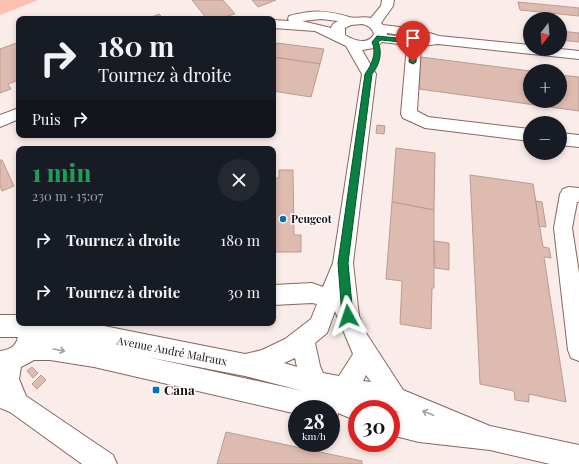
<!DOCTYPE html>
<html lang="fr">
<head>
<meta charset="utf-8">
<style>
  :root { --surface:#171b24; --page:#242831; --text:#f1f3f6; --muted:#9ea1a6 }
  body { margin:0; font-family:"Playfair Display",serif; background:var(--page); color:var(--text); height:100vh; display:flex; flex-direction:column; font-size:15px; white-space:nowrap }
  * { box-sizing:border-box; margin:0 }
  p { font-size:13px; color:var(--muted) }
  .icon { flex:none; width:22px; height:22px; fill:none; stroke:currentColor; stroke-width:2; stroke-linecap:round; stroke-linejoin:round }
  .map { position:relative; flex:1; overflow:hidden }
  .side { position:absolute; left:16px; top:146px; width:260px; height:180px; display:flex; flex-direction:column; background:var(--surface); border-radius:8px; box-shadow:0 2px 6px #0003 }
  .side>* { flex:none }
  .hud { position:absolute; left:16px; top:16px; width:260px; height:122px; border-radius:8px; box-shadow:0 2px 6px #0003; background:#171b24; color:var(--text); overflow:hidden }
  .needle { width:26px; rotate:197deg }
  .fabs { position:absolute; left:523px; top:12px; display:grid; gap:8px }
  .fabs a { display:grid; place-items:center; width:44px; height:44px; border-radius:50%; background:var(--surface); box-shadow:0 2px 6px #0003; font-size:20px }
  .speed { position:absolute; left:288px; top:400px; display:flex; gap:8px; font-size:20px; font-weight:700; text-align:center }
  .speed>* { display:grid; place-content:center; width:52px; height:52px; border-radius:50%; background:var(--surface); box-shadow:0 2px 6px #0003; line-height:1 }
  .speed small { font-size:10px; font-weight:400 }
  .speed .limit { border:6px solid #d22; background:#fff; color:#111 }
  .pin { position:absolute; display:grid; place-items:center; width:34px; height:34px; color:#fff; margin:-41px -17px; border-radius:50% 50% 50% 0; rotate:-45deg; box-shadow:0 0 4px #0007 }
  .pin .icon { rotate:45deg }
  .me { position:absolute; width:44px; margin:-22px; rotate:355deg; stroke-linejoin:round; filter:drop-shadow(0 0 3px #0008) }
  .turn { display:flex; align-items:center; gap:14px; height:84px; padding:0 16px; font-size:18px }
  .turn .icon { width:52px; height:52px; stroke-width:2.5 }
  .turn b { display:block; font-size:28px; line-height:34px }
  .then { display:flex; align-items:center; height:38px; padding:0 16px; background:#0003; gap:8px; font-size:15px }
  .round { display:grid; place-items:center; flex:none; width:42px; height:42px; border-radius:21px; background:var(--page) }
  .headline { display:flex; align-items:center; justify-content:space-between; height:68px; padding:0 16px }
  h1 { font-size:24px; font-weight:800; line-height:30px; color:#1e9e55 }
  ul { padding:0; list-style:none }
  li { display:flex; align-items:center; gap:12px; height:52px; padding:0 16px }
  li div { flex:1 }
  li b { display:block; font-size:15px }
  li em { font-style:normal }
  .map>svg:first-child { display:block }
</style>
</head>
<body>
<div class="map">
<svg width="579" height="464" viewBox="0 0 579 464">
  <rect width="100%" height="100%" fill="#faece8"/>
  <!-- water -->
  <polygon fill="#fcc0ae" points="0,0 38,0 0,15"/>
  <!-- building -->
  <g fill="#ddbbb1" stroke="#bb9b91">
    <polygon points="192,0 223,0 235,14 217,19 207,19"/>
    <polygon points="252,0 276,0 258,7"/>
    <polygon points="518,2 579,8 579,16 520,10"/>
    <polygon points="159,14 164,19 146,19 149,18"/>
    <polygon points="524,28 530,28 530,37 526,37"/>
    <polygon points="560,31 579,33 579,42 560,40"/>
    <polygon points="19,42 19,80 8,84 11,89 0,93 0,49"/>
    <polygon points="277,43 324,49 320,64 273,57 273,52"/>
    <polygon points="273,57 320,64 311,97 273,91"/>
    <polygon points="421,57 530,71 530,101 560,101 560,75 579,77 579,111 419,89"/>
    <polygon points="377,125 385,126 384,134 376,133"/>
    <polygon points="396,148 435,153 434,210 392,202"/>
    <polygon points="0,160 2,160 14,186 2,191 0,186"/>
    <polygon points="279,170 293,170 294,235 301,235 301,252 273,252 273,178 279,178"/>
    <polygon points="470,175 533,184 543,247 549,248 551,258 544,257 566,402 529,394 529,402 515,400 514,391 480,384"/>
    <polygon points="536,201 542,202 546,227 539,226"/>
    <polygon points="392,202 434,210 434,288 432,288 431,329 400,324 402,281 386,279"/>
    <polygon points="434,241 449,243 449,270 435,268"/>
    <polygon points="32,367 38,373 33,378 27,371"/>
    <polygon points="41,375 46,380 37,389 32,384"/>
    <polygon points="226,432 362,461 362,464 217,464"/>
  </g>
  <g fill="none" stroke-linecap="round" stroke-linejoin="round">
    <defs>
      <g id="minor">
        <path d="M382,0H394L393,6L381,23L383,25L416,29L439,36L530,45V49H560L579,51V59L438,44L421,46L417,111L428,117L530,129V141L425,128L403,118L401,114L407,45L382,42L374,48L362,50L376,74L353,263L359,316L366,333L403,390L490,426L579,445V464H550L490,450L419,442L391,435V411L400,413L391,409L369,405L370,409H357V421L338,413L337,418L331,420V409H297V414L94,367L50,360H34L21,367L19,379L26,396L113,455L117,464H82L10,412L0,408V351C9,350 16,347 18,337H0V315H19V323H89L245,354L262,350L285,339L311,319L317,304L312,303L273,305V285L312,283L323,287L333,263L362,74L346,46L315,31L273,28V20L289,21L288,19L289,16C314,10 325,10 349,17C355,19 364,16 371,18L381,6ZM321,19L338,21L333,24L331,28L302,21ZM362,24C368,25 372,28 374,34C368,46 353,40 345,35V28L351,25ZM387,33L414,37L417,38L387,35ZM335,311L353,354L339,376L323,373L320,366L315,343L327,333ZM147,357L245,376L303,391ZM295,358L297,367L284,363ZM366,375L371,382L363,381Z"/>
        <polygon points="19,108 19,119 0,127 0,115"/>
        <polygon points="560,133 579,135 579,147 560,145"/>
        <polygon points="569,187 579,188 579,202 577,202 572,228 579,273 579,361 571,358 568,350 554,228 560,194 563,189"/>
      </g>
    </defs>
    <!-- minor casing -->
    <use href="#minor" stroke="#86685f" stroke-width="2"/>
    <!-- minor -->
    <use href="#minor" fill="#fff" fill-rule="evenodd"/>
  </g>
  <!-- one-way arrows -->
  <defs><path id="oneway-shaft" d="M-6 0H5M1.5-3L5.5 0L1.5 3" fill="none" stroke-width="1.6" stroke-linecap="round" stroke-linejoin="round"/></defs>
  <g stroke="#a49f9e">
    <use href="#oneway-shaft" transform="translate(59 350) rotate(10)"/>
    <use href="#oneway-shaft" transform="translate(428 413) rotate(-158)"/>
  </g>
  <!-- route -->
  <path fill="#0b8043" stroke="#07532c" d="M377,36L417,40L416,62L413,64L409,62L411,43L381,40L378,42C383,53 379,66 372,74L348,263L353,316L351,320L348,321L344,320L342,316L338,263L365,74C372,64 377,53 372,42Z"/>
  <!-- markers -->
  <g fill="#0072bd" stroke="#fdfdfd" stroke-width="1.5">
    <circle cx="283" cy="219" r="4"/>
    <rect x="152" y="386" width="8" height="8" rx="2"/>
  </g>
  <g text-anchor="middle" stroke-width="3" stroke-linejoin="round" paint-order="stroke">
    <!-- poi labels -->
    <g font-size="11" font-weight="bold" fill="#1b100d" stroke="#fdfdfd" text-anchor="start">
      <text x="291" y="223">Peugeot</text>
    </g>
    <!-- street labels -->
    <g font-size="11" fill="#1b100d" stroke="#fdfdfd">
      <text transform="translate(172 351) rotate(11)" y="4">Avenue André Malraux</text>
    </g>
    <!-- near-poi labels -->
    <g font-size="13" font-weight="bold" fill="#1b100d" stroke="#fdfdfd" text-anchor="start">
      <text x="164" y="395">Cana</text>
    </g>
  </g>
</svg>
<div class="fabs">
<a><svg class="needle" viewBox="-14 -14 28 28"><path d="M0-13l5 13h-10z" fill="#e53935"/><path d="M0 13l5-13h-10z" fill="#9ea1a6"/></svg></a>
<a>+</a>
<a>−</a>
</div>
<div class="speed"><div>28<small>km/h</small></div><div class="limit">30</div></div>
<div class="pin" style="left:413px;top:62px;background:#d93025"><svg class="icon" aria-label="arrive" viewBox="0 0 24 24"><path d="M6 21V4h12l-3 4 3 4H6"/></svg></div>
<svg class="me" style="left:348px;top:316px" viewBox="-20 -20 40 40"><path d="M0-17L14 15 0 8-14 15z" fill="#0b8043" stroke="#fff" stroke-width="4"/></svg>
<div class="hud">
<div class="turn"><svg class="icon" aria-label="right" viewBox="0 0 24 24"><path d="M7 20v-9h11M14 6l5 5-5 5"/></svg><div><b>180 m</b>Tournez à droite</div></div>
<div class="then">Puis<svg class="icon" aria-label="right" viewBox="0 0 24 24"><path d="M7 20v-9h11M14 6l5 5-5 5"/></svg></div>
</div>
<section class="side">
<div class="headline"><div><h1>1 min</h1><p>230 m · 15:07</p></div><a class="round"><svg class="icon" aria-label="close" viewBox="0 0 24 24"><path d="M6 6l12 12M18 6L6 18"/></svg></a></div>
<ul>
<li><svg class="icon" aria-label="right" viewBox="0 0 24 24"><path d="M7 20v-9h11M14 6l5 5-5 5"/></svg><div><b>Tournez à droite</b></div><em>180 m</em></li>
<li><svg class="icon" aria-label="right" viewBox="0 0 24 24"><path d="M7 20v-9h11M14 6l5 5-5 5"/></svg><div><b>Tournez à droite</b></div><em>30 m</em></li>
</ul>
</section>
</div>
</body>
</html>
